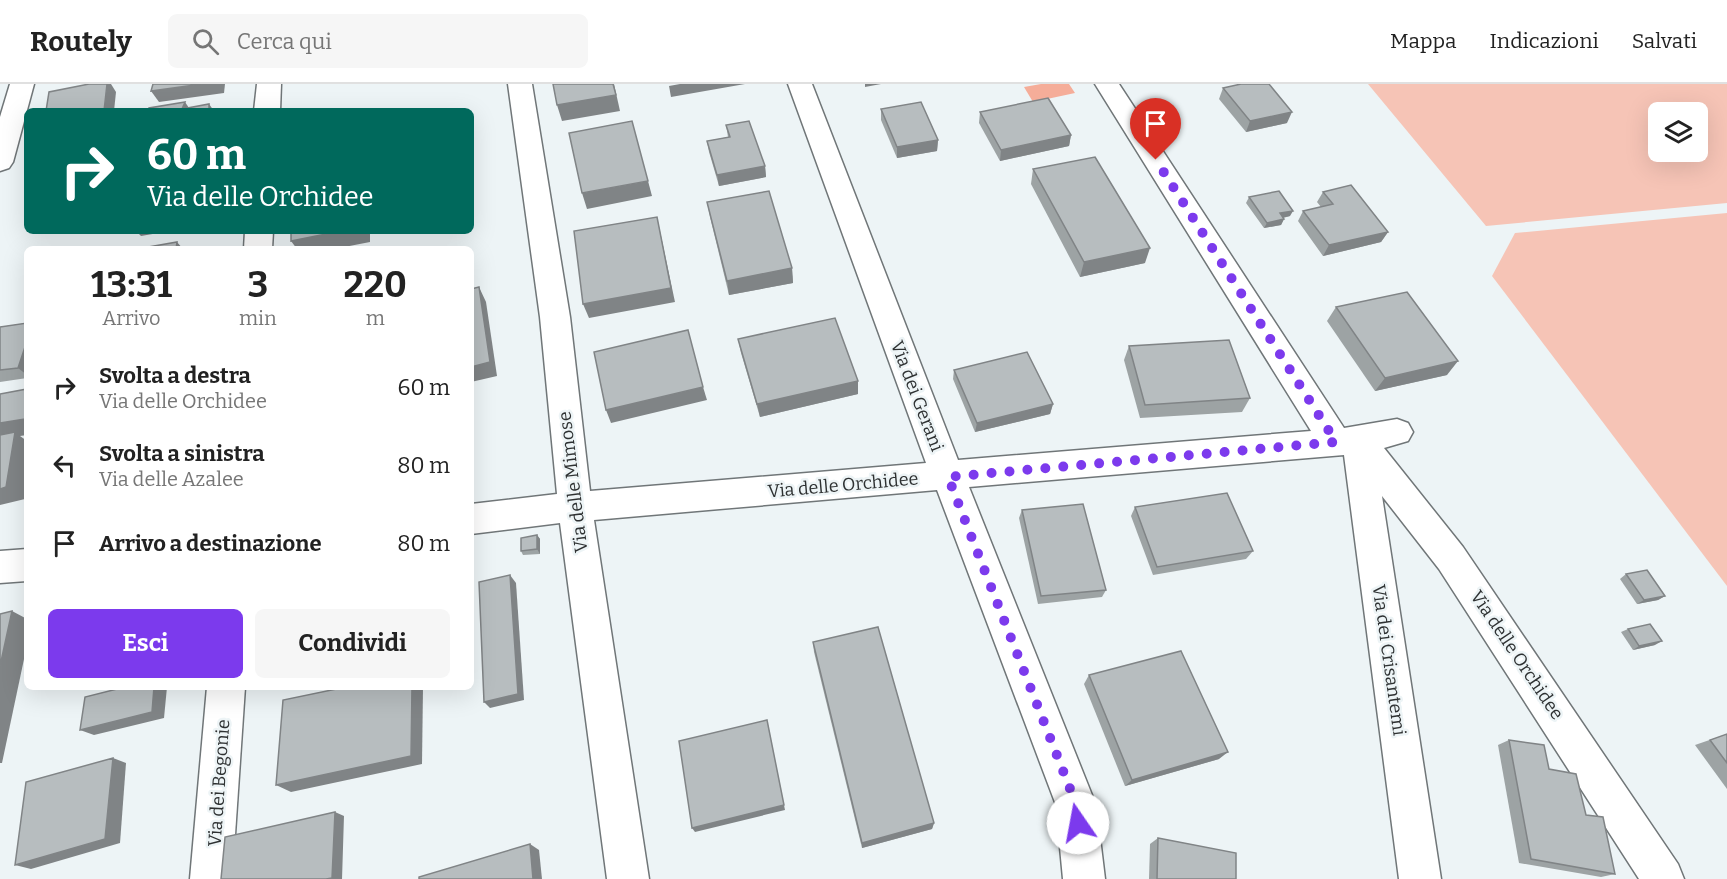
<!DOCTYPE html>
<html lang="it">
<head>
<meta charset="utf-8">
<style>
  :root { --surface:#fff; --page:#f6f6f6; --text:#222; --muted:#767676; --line:#e0e0e0; --accent:#7c3aed }
  body { margin:0; font-family:Bitter,serif; background:var(--page); color:var(--text); height:100vh; display:flex; flex-direction:column; font-size:22px; white-space:nowrap }
  * { box-sizing:border-box; margin:0 }
  p { font-size:20px; color:var(--muted) }
  .icon { flex:none; width:33px; height:33px; fill:none; stroke:currentColor; stroke-width:2; stroke-linecap:round; stroke-linejoin:round }
  .map { position:relative; flex:1; overflow:hidden }
  .panel { position:absolute; left:24px; top:162px; width:450px; height:444px; display:flex; flex-direction:column; background:var(--surface); border-radius:9px; box-shadow:0 6px 24px #0002 }
  .panel>* { flex:none }
  .guide { position:absolute; left:24px; top:24px; width:450px; height:126px; border-radius:9px; box-shadow:0 6px 24px #0002; background:#00695c; color:#fff; overflow:hidden }
  .controls { position:absolute; left:1648px; top:18px; display:grid; gap:12px }
  .controls a { display:grid; place-items:center; width:60px; height:60px; border-radius:9px; background:var(--surface); box-shadow:0 6px 24px #0002; font-size:30px }
  .pin { position:absolute; display:grid; place-items:center; width:51px; height:51px; color:#fff; margin:-62px -26px; border-radius:50% 50% 50% 0; rotate:-45deg; box-shadow:0 0 6px #0007 }
  .pin .icon { rotate:45deg }
  .me { position:absolute; width:66px; margin:-33px; rotate:348deg; stroke-linejoin:round; filter:drop-shadow(0 0 4px #0008) }
  .turn { display:flex; align-items:center; gap:21px; height:126px; padding:0 24px; font-size:27px }
  .turn .icon { width:78px; height:78px; stroke-width:2.5 }
  .turn b { display:block; font-size:42px; line-height:51px }
  .eta { display:flex; justify-content:space-evenly; align-items:center; height:102px; text-align:center }
  .eta b { font-size:36px; font-weight:700; line-height:42px }
  .button { display:flex; gap:12px; margin-top:auto; padding:12px 24px }
  .button a { flex:1; height:69px; border-radius:9px; background:var(--accent); color:#fff; font-size:24px; font-weight:700; line-height:69px; text-align:center }
  .button a+a { background:var(--page); color:var(--text) }
  ul { padding:0; list-style:none }
  li { display:flex; align-items:center; gap:18px; height:78px; padding:0 24px }
  li div { flex:1 }
  li b { display:block; font-size:22px }
  li em { font-style:normal }
  header { display:flex; align-items:center; gap:36px; box-sizing:border-box; height:84px; padding:0 30px; background:var(--surface); border-bottom:2px solid var(--line) }
  header strong { font-size:28px }
  nav { display:flex; gap:33px; margin-inline-start:auto; font-size:21px }
  .search { width:420px; height:54px; background:var(--page); display:flex; align-items:center; gap:15px; box-sizing:border-box; padding:0 21px; border-radius:9px; color:var(--muted); font-size:22px }
  .map>svg:first-child { display:block }
</style>
</head>
<body>
<header>
<strong>Routely</strong>
<div class="search"><svg class="icon" aria-label="search" viewBox="0 0 24 24"><circle cx="10" cy="10" r="6"/><path d="M15 15l6 6"/></svg>Cerca qui</div>
<nav><a>Mappa</a><a>Indicazioni</a><a>Salvati</a></nav>
</header>
<div class="map">
<svg width="1727" height="795" viewBox="0 0 1727 795">
  <rect width="100%" height="100%" fill="#edf4f6"/>
  <!-- green -->
  <g fill="#f6c4b6" fill-rule="evenodd">
    <path d="M1368,0H1727V119L1486,142ZM1659,28H1698V68H1659Z"/>
    <polygon points="1727,129 1727,502 1492,192 1515,149"/>
  </g>
  <!-- water -->
  <polygon fill="#f5ad99" points="1041,0 1069,0 1075,9 1033,18 1024,3"/>
  <g fill="none" stroke-linecap="round" stroke-linejoin="round">
    <defs>
      <g id="street">
        <polygon points="10,0 34,0 13,78 9,84 0,87 0,33"/>
        <polygon points="257,0 281,0 280,27 254,27"/>
        <polygon points="508,0 532,0 570,233 590,407 926,379 788,0 812,0 958,376 1311,347 1095,0 1119,0 1344,344 1397,335 1408,339 1413,348 1408,357 1384,364 1463,463 1678,780 1684,795 1639,795 1439,485 1382,412 1441,795 1399,795 1344,371 969,403 1096,721 1105,795 1063,795 1056,721 937,406 594,436 649,795 607,795 560,439 471,450 471,420 557,410 540,233"/>
        <polygon points="245,147 273,147 272,165 244,165"/>
        <polygon points="27,465 27,497 0,499 0,467"/>
        <polygon points="207,603 245,603 232,795 190,795"/>
      </g>
    </defs>
    <!-- street casing -->
    <use href="#street" stroke="#707678" stroke-width="3"/>
    <!-- street -->
    <use href="#street" fill="#fff" fill-rule="evenodd"/>
  </g>
  <!-- wall -->
  <g fill="#9da3a4">
    <polygon points="1223,4 1287,39 1246,48 1219,15"/>
    <polygon points="881,25 938,56 937,67 897,74 881,36"/>
    <polygon points="980,28 1071,51 1069,62 1000,77 979,39"/>
    <polygon points="726,41 765,82 766,93 719,102 709,68 707,57 728,53"/>
    <polygon points="1033,85 1145,179 1080,193 1031,100"/>
    <polygon points="1323,108 1388,148 1381,158 1323,172 1298,137 1303,127 1321,123 1317,118"/>
    <polygon points="1249,113 1290,132 1283,134 1284,135 1281,141 1264,144 1246,119"/>
    <polygon points="707,118 792,184 793,199 729,211 710,133"/>
    <polygon points="1336,223 1447,291 1375,307 1327,237"/>
    <polygon points="27,239 27,294 0,298 0,243"/>
    <polygon points="738,255 858,297 858,310 760,333 741,269"/>
    <polygon points="1129,262 1250,314 1242,328 1140,334 1124,276"/>
    <polygon points="954,286 1053,320 1050,330 975,348 953,295"/>
    <polygon points="1135,423 1253,467 1246,475 1153,491 1131,432"/>
    <polygon points="1022,426 1106,506 1102,513 1038,520 1019,434"/>
    <polygon points="537,451 540,455 540,470 523,471 521,467"/>
    <polygon points="1626,490 1665,512 1658,516 1637,520 1620,495"/>
    <polygon points="1628,545 1655,561 1633,566 1621,548"/>
    <polygon points="813,558 934,739 932,745 862,764 814,568"/>
    <polygon points="1089,591 1219,675 1125,702 1084,600"/>
    <polygon points="1727,650 1727,705 1695,661"/>
    <polygon points="1509,656 1549,685 1586,731 1615,790 1601,793 1519,779 1498,661"/>
    <polygon points="1158,754 1236,795 1149,795 1150,760"/>
  </g>
  <!-- shaded-wall -->
  <g fill="#808486">
    <polygon points="107,0 111,0 116,8 114,27 104,27"/>
    <polygon points="202,0 225,0 224,9 159,18 151,7"/>
    <polygon points="614,0 620,27 562,37 557,21"/>
    <polygon points="680,0 745,0 671,13 669,2"/>
    <polygon points="865,0 881,0 865,3"/>
    <polygon points="185,18 191,27 182,25"/>
    <polygon points="209,20 214,27 209,27"/>
    <polygon points="1292,28 1287,39 1246,48 1250,37"/>
    <polygon points="1071,51 1069,62 1000,77 1001,66"/>
    <polygon points="938,56 937,67 897,74 897,63"/>
    <polygon points="765,82 766,93 719,102 717,91"/>
    <polygon points="648,97 652,112 587,125 582,109"/>
    <polygon points="1293,127 1290,132 1277,135 1280,129"/>
    <polygon points="657,133 675,218 589,234 583,220"/>
    <polygon points="1284,135 1281,141 1264,144 1267,139"/>
    <polygon points="136,147 170,147 141,152"/>
    <polygon points="341,147 370,147 370,158 334,165 297,165 291,157"/>
    <polygon points="1388,148 1381,158 1323,172 1329,161"/>
    <polygon points="177,158 183,165 176,165"/>
    <polygon points="1150,164 1145,179 1080,193 1084,178"/>
    <polygon points="792,184 793,199 729,211 727,197"/>
    <polygon points="479,203 486,218 497,292 471,298 471,283"/>
    <polygon points="27,257 27,291 18,284"/>
    <polygon points="1458,277 1447,291 1375,307 1385,294"/>
    <polygon points="858,297 858,310 760,333 757,320"/>
    <polygon points="703,303 707,316 611,339 606,326"/>
    <polygon points="1053,320 1050,330 975,348 977,339"/>
    <polygon points="27,326 27,351 20,352 27,357 27,400 25,415 0,421 0,339"/>
    <polygon points="537,451 540,455 540,470 537,465"/>
    <polygon points="510,491 516,499 524,616 490,624 484,618"/>
    <polygon points="1665,512 1658,516 1637,520 1644,516"/>
    <polygon points="12,527 27,535 27,561 2,679 0,679 0,582"/>
    <polygon points="1662,557 1655,561 1633,566 1639,562"/>
    <polygon points="154,603 167,603 164,634 94,651 80,646"/>
    <polygon points="412,603 423,603 422,680 291,708 276,701"/>
    <polygon points="767,636 785,726 695,748 692,744"/>
    <polygon points="1228,668 1219,675 1125,702 1132,696"/>
    <polygon points="113,674 126,679 120,759 31,785 15,781"/>
    <polygon points="335,728 344,732 342,795 326,795"/>
    <polygon points="934,739 932,745 862,764 862,759"/>
    <polygon points="530,760 539,766 542,795 533,795"/>
  </g>
  <!-- building -->
  <g fill="#b7bdbf" stroke="#808486" stroke-width="1.5">
    <polygon points="89,0 107,0 104,27 59,27 59,26 46,27 49,8"/>
    <polygon points="153,0 202,0 151,7"/>
    <polygon points="553,0 613,0 616,11 557,21"/>
    <polygon points="1241,0 1269,0 1292,28 1250,37 1223,4"/>
    <polygon points="1048,14 1071,51 1001,66 980,28"/>
    <polygon points="185,18 182,25 209,20 209,27 149,27 149,24"/>
    <polygon points="921,18 938,56 897,63 881,25"/>
    <polygon points="632,37 648,97 582,109 569,49"/>
    <polygon points="749,37 765,82 717,91 707,57 730,53 726,41"/>
    <polygon points="1095,73 1150,164 1084,178 1033,85"/>
    <polygon points="1351,101 1388,148 1329,161 1303,127 1333,120 1323,108"/>
    <polygon points="769,107 792,184 727,197 707,118"/>
    <polygon points="1279,107 1293,127 1280,129 1284,135 1267,139 1249,113"/>
    <polygon points="657,133 671,204 583,220 574,147"/>
    <polygon points="291,147 341,147 291,157"/>
    <polygon points="177,158 176,165 137,165"/>
    <polygon points="479,203 490,278 471,283 471,205"/>
    <polygon points="1407,208 1458,277 1385,294 1336,223"/>
    <polygon points="835,234 858,297 757,320 738,255"/>
    <polygon points="27,239 27,257 18,284 0,286 0,243"/>
    <polygon points="688,246 703,303 606,326 594,268"/>
    <polygon points="1229,256 1250,314 1145,321 1129,262"/>
    <polygon points="1027,268 1053,320 977,339 954,286"/>
    <polygon points="27,305 27,326 25,335 0,339 0,310"/>
    <polygon points="15,348 6,403 0,405 0,351"/>
    <polygon points="1227,409 1253,467 1157,483 1135,423"/>
    <polygon points="1083,420 1106,506 1041,512 1022,426"/>
    <polygon points="537,451 537,465 521,467 521,454"/>
    <polygon points="1647,486 1665,512 1644,516 1626,490"/>
    <polygon points="510,491 518,610 484,618 479,498"/>
    <polygon points="12,527 0,582 0,530"/>
    <polygon points="1650,540 1662,557 1639,562 1628,545"/>
    <polygon points="878,543 934,739 862,759 813,558"/>
    <polygon points="1181,567 1228,668 1132,696 1089,591"/>
    <polygon points="125,603 154,603 152,628 80,646 85,613"/>
    <polygon points="346,603 412,603 411,672 276,701 283,616"/>
    <polygon points="767,636 784,721 692,744 679,657"/>
    <polygon points="1727,650 1727,679 1710,656"/>
    <polygon points="1509,656 1544,661 1549,685 1576,690 1586,731 1603,733 1615,790 1531,775"/>
    <polygon points="113,674 105,755 15,781 26,698"/>
    <polygon points="335,728 332,794 326,795 221,795 225,753"/>
    <polygon points="1158,754 1236,769 1236,795 1157,795"/>
    <polygon points="530,760 533,795 419,795 419,793"/>
  </g>
  <g fill="none" stroke-linecap="round" stroke-linejoin="round">
    <!-- route -->
    <polyline stroke="#7c3aed" stroke-width="10" stroke-dasharray="0 18" points="1078,739 1076,720 948,393 1336,358 1156,76"/>
  </g>
  <g text-anchor="middle" stroke-width="5" stroke-linejoin="round" paint-order="stroke">
    <!-- street labels -->
    <g font-size="18" fill="#2e3132" stroke="#edf4f6">
      <text transform="translate(917 312) rotate(69)" y="6">Via dei Gerani</text>
      <text transform="translate(573 398) rotate(-97)" y="6">Via delle Mimose</text>
      <text transform="translate(843 401) rotate(-5)" y="6">Via delle Orchidee</text>
      <text transform="translate(1517 571) rotate(56)" y="6">Via delle Orchidee</text>
      <text transform="translate(1389 576) rotate(82)" y="6">Via dei Crisantemi</text>
      <text transform="translate(219 699) rotate(-86)" y="6">Via dei Begonie</text>
    </g>
  </g>
</svg>
<div class="controls">
<a><svg class="icon" aria-label="layers" viewBox="0 0 24 24"><path d="M12 4l9 5-9 5-9-5zM3 14l9 5 9-5"/></svg></a>
</div>
<div class="pin" style="left:1156px;top:76px;background:#d93025"><svg class="icon" aria-label="arrive" viewBox="0 0 24 24"><path d="M6 21V4h12l-3 4 3 4H6"/></svg></div>
<svg class="me" style="left:1078px;top:739px" viewBox="-20 -20 40 40"><circle r="19" fill="#fff"/><path d="M0-13L10 11 0 6-10 11z" fill="#7c3aed"/></svg>
<div class="guide">
<div class="turn"><svg class="icon" aria-label="right" viewBox="0 0 24 24"><path d="M7 20v-9h11M14 6l5 5-5 5"/></svg><div><b>60 m</b>Via delle Orchidee</div></div>
</div>
<section class="panel">
<div class="eta">
<div><b>13:31</b><p>Arrivo</p></div>
<div><b>3</b><p>min</p></div>
<div><b>220</b><p>m</p></div>
</div>
<ul>
<li><svg class="icon" aria-label="right" viewBox="0 0 24 24"><path d="M7 20v-9h11M14 6l5 5-5 5"/></svg><div><b>Svolta a destra</b><p>Via delle Orchidee</p></div><em>60 m</em></li>
<li><svg class="icon" aria-label="left" viewBox="0 0 24 24"><path d="M17 20v-9H6M10 6l-5 5 5 5"/></svg><div><b>Svolta a sinistra</b><p>Via delle Azalee</p></div><em>80 m</em></li>
<li><svg class="icon" aria-label="arrive" viewBox="0 0 24 24"><path d="M6 21V4h12l-3 4 3 4H6"/></svg><div><b>Arrivo a destinazione</b></div><em>80 m</em></li>
</ul>
<div class="button"><a>Esci</a><a>Condividi</a></div>
</section>
</div>
</body>
</html>
